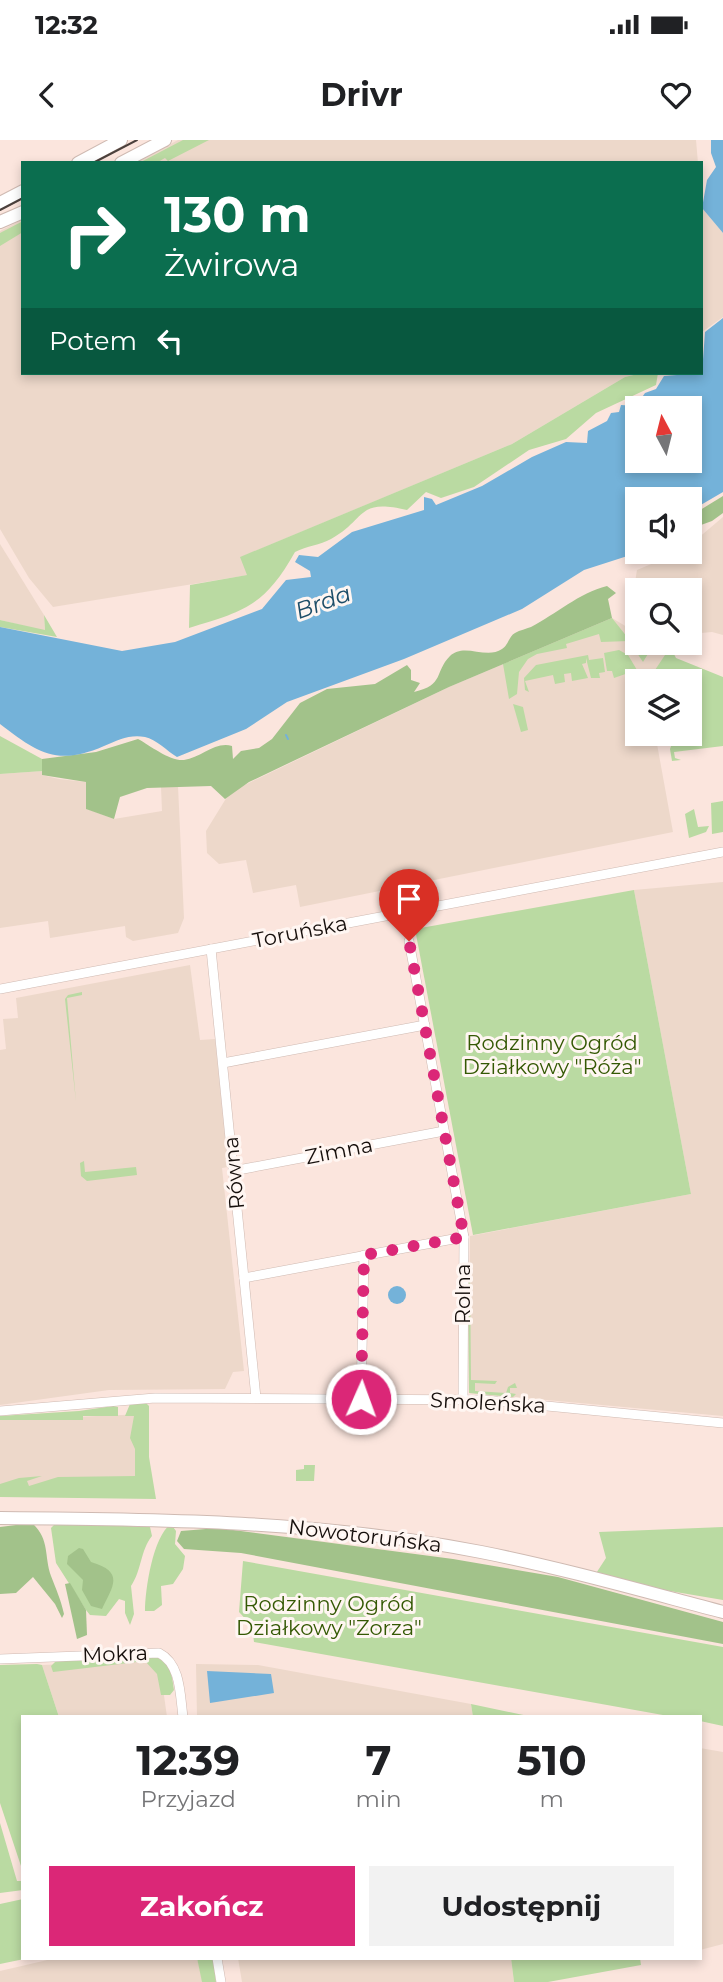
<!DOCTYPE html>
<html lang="pl">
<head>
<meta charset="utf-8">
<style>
  :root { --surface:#fff; --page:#f2f2f2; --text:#202124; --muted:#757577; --accent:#db2777 }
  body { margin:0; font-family:Montserrat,sans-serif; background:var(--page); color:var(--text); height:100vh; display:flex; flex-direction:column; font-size:26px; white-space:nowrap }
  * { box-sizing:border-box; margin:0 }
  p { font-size:23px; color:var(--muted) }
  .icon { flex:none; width:38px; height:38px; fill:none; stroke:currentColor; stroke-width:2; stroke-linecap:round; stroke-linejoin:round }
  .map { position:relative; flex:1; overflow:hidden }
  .drawer { position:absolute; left:21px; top:1575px; width:681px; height:245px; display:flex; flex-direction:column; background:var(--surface); border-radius:0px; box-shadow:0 4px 10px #0003 }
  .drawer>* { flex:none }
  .guide { position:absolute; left:21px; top:21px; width:682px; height:214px; border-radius:0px; box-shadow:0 4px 10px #0003; background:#0b6e4f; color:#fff; overflow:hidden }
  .needle { width:46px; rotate:353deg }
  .controls { position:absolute; left:625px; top:256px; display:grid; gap:14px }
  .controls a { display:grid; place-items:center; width:77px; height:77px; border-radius:0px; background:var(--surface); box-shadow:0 4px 10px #0003; font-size:35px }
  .pin { position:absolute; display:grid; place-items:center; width:60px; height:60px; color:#fff; margin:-72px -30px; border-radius:50% 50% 50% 0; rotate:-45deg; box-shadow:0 0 7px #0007 }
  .pin .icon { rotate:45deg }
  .me { position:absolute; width:77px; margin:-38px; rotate:2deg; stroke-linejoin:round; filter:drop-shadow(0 0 5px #0008) }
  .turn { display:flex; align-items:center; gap:24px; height:147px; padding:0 28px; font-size:32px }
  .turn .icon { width:91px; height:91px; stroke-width:2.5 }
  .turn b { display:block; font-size:49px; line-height:60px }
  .then { display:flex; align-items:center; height:66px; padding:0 28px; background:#0003; gap:14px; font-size:26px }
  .eta { display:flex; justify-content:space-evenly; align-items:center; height:119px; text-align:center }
  .eta b { font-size:42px; font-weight:700; line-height:49px }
  .button { display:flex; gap:14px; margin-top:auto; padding:14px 28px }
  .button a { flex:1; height:80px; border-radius:0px; background:var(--accent); color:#fff; font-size:28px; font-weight:700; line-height:80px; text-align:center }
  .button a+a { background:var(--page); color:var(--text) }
  .status { display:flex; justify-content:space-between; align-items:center; height:49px; padding:0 35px; background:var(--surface); direction:ltr }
  .status svg { height:19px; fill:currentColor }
  header { display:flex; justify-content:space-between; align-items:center; height:91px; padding:0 28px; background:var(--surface); font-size:32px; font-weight:700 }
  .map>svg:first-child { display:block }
</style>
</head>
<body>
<div class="status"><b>12:32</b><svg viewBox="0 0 49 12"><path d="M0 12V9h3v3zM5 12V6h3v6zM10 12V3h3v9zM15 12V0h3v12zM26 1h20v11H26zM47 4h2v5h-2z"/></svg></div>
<header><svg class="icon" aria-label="back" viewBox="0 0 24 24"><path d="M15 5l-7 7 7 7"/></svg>Drivr<svg class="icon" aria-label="heart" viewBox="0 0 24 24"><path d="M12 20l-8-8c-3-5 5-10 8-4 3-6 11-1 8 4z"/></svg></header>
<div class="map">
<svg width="723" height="1842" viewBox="0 0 723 1842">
  <rect width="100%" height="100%" fill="#fbe5dd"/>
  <!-- industrial -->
  <g fill="#edd8ca">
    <polygon points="178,0 696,0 698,23 134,23"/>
    <polygon points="702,68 723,93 723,177 702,192"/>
    <polygon points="23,79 23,233 642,233 625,237 512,304 241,417 248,435 53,467 29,438 0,389 0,91"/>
    <polygon points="723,377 723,495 712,492 690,494 690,450 637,450 637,487 628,485 637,430 682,411 690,411 690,405"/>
    <polygon points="0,404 44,475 45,491 0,480"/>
    <polygon points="612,478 637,493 637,502 650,502 651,509 665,515 662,541 637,541 637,593 655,593 673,692 300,767 296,745 253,753 246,720 219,724 207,713 206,691 230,652 449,547"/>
    <polygon points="690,561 698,561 714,602 674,609 671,593 690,593"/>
    <polygon points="43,631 42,635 59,639 86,642 87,669 114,679 162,671 161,647 178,646 184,778 178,793 133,801 126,797 125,786 50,798 48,781 0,788 0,634"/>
    <polygon points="723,742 723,1276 469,1253 470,1096 691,1054 634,750"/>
    <polygon points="190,825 200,900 215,899 228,1027 222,1028 244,1231 233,1232 225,1249 109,1250 0,1265 0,910 6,909 3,879 18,878 16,858"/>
    <polygon points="146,1274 145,1357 0,1355 0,1280"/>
    <polygon points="145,1521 161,1534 167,1577 59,1577 42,1525"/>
    <polygon points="196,1524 258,1525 471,1564 473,1577 197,1577"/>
    <polygon points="700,1608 723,1612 723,1804 700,1810"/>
    <polygon points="56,1818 197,1818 203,1842 0,1842 0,1831"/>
    <polygon points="238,1818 511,1818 514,1842 242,1842"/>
  </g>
  <!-- green -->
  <g fill="#badaa2">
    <polygon points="183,0 209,0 168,21 165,18 156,23 139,23"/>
    <polygon points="23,81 23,92 0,106 0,93"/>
    <path d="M642,233H658L656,245L596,273L566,299L529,310L474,347L441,358L426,352L407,370C356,358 367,379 331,399C320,405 307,406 295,412C265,465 246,471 189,488L190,445L247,435L240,417L512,304L625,237Z"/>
    <polygon points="44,475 57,497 0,487 0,480 45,490"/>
    <polygon points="612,478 632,503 668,502 676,518 723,537 723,606 674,612 675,618 681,620 672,621 670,609 674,598 700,593 697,561 690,561 690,541 662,541 655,530 665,515 651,509 643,522 629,501 601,502 599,494 566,504 567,508 537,514 528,519 519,532 517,554 509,559 503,524"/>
    <polygon points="619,510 628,515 637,530 614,538 612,531 607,531 604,513"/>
    <polygon points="588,515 589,520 603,518 605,532 599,533 600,538 591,538 586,518 586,523 582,524 588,538 572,541 571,533 564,534 565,542 555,544 553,535 525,541 529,552 525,550 524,538 536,525"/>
    <polygon points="513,564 523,567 528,590 521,592"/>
    <polygon points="0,596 42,619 43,631 0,634"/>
    <polygon points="723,661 723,692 712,694 711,663"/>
    <polygon points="694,669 698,687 709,686 706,692 689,698 685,674"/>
    <polygon points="634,750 691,1054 473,1095 415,789"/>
    <polygon points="82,852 82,855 67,858 76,962 65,859 68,855"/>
    <polygon points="84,1021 85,1032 136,1027 137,1035 87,1041 81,1036 80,1023"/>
    <polygon points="470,1127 471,1240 497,1241 495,1244 475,1243 475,1251 506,1253 508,1247 515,1243 517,1248 510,1248 510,1253 516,1254 513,1257 469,1253 468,1129"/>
    <polygon points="145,1262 149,1266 149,1317 156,1359 0,1357 0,1344 19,1338 42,1336 27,1341 29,1346 58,1337 135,1336 135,1309 130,1298 134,1276 125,1276 130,1264"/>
    <polygon points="113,1266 118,1267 118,1276 83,1276 83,1280 0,1280 0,1276 79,1271"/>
    <polygon points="304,1325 315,1325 314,1341 296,1341 296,1330 304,1329"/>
    <path d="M57,1382L150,1387L152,1396C140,1411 142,1430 131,1446L134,1474L130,1485L125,1473V1461L119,1459L106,1476L90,1475L86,1470L56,1423L51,1388Z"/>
    <path d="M171,1384L176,1391L175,1404L185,1416L183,1429L173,1444L161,1446L162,1465L154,1471H145C145,1450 153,1396 171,1384Z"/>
    <polygon points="723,1387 723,1460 593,1438 606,1418 599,1392"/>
    <polygon points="243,1421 723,1507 723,1586 700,1581 700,1577 674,1577 254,1502 252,1486 239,1472"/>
    <path d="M154,1516C170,1523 172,1533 174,1550L170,1555H161L157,1534L145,1521L53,1532L51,1526L57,1520Z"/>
    <polygon points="37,1524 42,1525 59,1577 23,1577 23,1732 0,1663 0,1525"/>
    <polygon points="471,1564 533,1577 473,1577"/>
    <polygon points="0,1683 17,1741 23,1741 23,1750 0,1753"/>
    <polygon points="23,1759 23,1818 29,1818 0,1824 0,1764"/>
    <polygon points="197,1818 213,1818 216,1842 202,1842"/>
    <polygon points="511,1818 640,1818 641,1825 548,1842 514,1842"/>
  </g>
  <!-- forest -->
  <g fill="#a2c28a">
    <polygon points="723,356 723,373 712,381 690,389 692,375"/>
    <path d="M607,446L616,453L608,459L612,478L449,547L249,642L225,659L211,646L147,648L120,657L114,679L86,669V642L42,635V619L96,612L138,599C151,606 169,621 184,620C201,618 215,601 232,606L233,619L241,611L259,608L272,599L300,563L327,549L375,544L407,525L411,530V540L420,543L414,552C445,545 434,532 450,516C464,502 486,520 502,509C508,506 509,496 515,493C520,490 526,489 531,487C556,474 579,453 607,446Z"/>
    <path d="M32,1383C50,1399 44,1416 51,1436C56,1449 61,1460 64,1474L62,1478L55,1464L33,1437L16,1453L0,1454V1387Z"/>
    <polygon points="218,1388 453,1419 558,1437 723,1482 723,1504 241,1413 184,1409 177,1401 181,1391"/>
    <path d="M79,1408L83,1409L91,1422C125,1432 113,1446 102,1469L91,1466L82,1450L83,1440L67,1424L68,1416Z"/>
    <polygon points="70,1443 86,1470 87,1495 77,1499 65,1444"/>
  </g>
  <!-- water -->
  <g fill="#74b2d9" fill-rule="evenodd">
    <polygon points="711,0 723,0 723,93 702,68 707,40 716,27 711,13"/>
    <path d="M723,178V352L699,366L690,376V359H637V411H643L584,430L522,469L404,519L287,562L246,589L177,617C167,611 156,599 145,597C130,594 118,600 104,606C56,627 37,612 0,584V487L122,511L175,502L262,469L286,440L311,437L310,431L295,422L299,415L318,417L352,392L424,370V357L432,359L436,365L482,346L532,317L566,302L587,303L588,291L607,281L611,273L619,272L621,265L636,266L645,253L656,249L664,236L702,233L705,192ZM637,268H690V320H637Z"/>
    <circle cx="397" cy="1155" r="9"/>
    <polygon points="207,1531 271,1534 274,1553 210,1563"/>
  </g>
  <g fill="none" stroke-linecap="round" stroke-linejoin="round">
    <!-- stream -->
    <polyline stroke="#74b2d9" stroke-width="2" points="286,595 288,599"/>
    <defs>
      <g id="minor">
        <polyline points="409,801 464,1097 463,1260"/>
        <polyline points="211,809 256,1258"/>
        <polyline points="0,849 723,712"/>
        <polyline points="223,923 425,885"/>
        <polyline points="233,1031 444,991"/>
        <polyline points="244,1138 464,1097"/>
        <polyline points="361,1259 364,1115"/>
        <polyline points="0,1271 155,1258 485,1260 723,1283"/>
        <path d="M0,1519L159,1513C181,1524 180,1555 183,1577"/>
        <polyline points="217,1818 221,1842"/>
      </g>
      <g id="major">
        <polyline points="78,23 121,0"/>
        <polyline points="121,23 165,0"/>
        <polyline points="0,63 23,51"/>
        <polyline points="0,82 23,72"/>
        <path d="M0,1378C161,1379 322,1381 481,1412C562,1428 643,1451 723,1472"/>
      </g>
    </defs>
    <!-- minor casing -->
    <use href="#minor" stroke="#cfbab2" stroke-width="10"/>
    <!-- major casing -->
    <use href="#major" stroke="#cfbab2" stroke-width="14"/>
    <!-- minor -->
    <use href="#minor" stroke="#fff" stroke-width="9"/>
    <!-- major -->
    <use href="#major" stroke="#fff" stroke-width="12"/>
    <!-- tram -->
    <g stroke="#4b413d" stroke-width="2">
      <polyline points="93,23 137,0"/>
      <polyline points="0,70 23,58"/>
    </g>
  </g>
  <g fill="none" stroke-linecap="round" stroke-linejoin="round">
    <!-- route -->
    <polyline stroke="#db2777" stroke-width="12" stroke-dasharray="0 21.6" points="361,1259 364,1115 464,1097 409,801"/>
  </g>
  <g text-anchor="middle" stroke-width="6" stroke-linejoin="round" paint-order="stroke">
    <!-- street labels -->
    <g font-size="21" fill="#160f0c" stroke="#fff6f2">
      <text transform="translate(300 792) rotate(-11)" y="7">Toruńska</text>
      <text transform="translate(339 1011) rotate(-11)" y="7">Zimna</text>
      <text transform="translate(234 1033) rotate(-95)" y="7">Równa</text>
      <text transform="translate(463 1154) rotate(-90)" y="7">Rolna</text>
      <text transform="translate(488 1263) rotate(3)" y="7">Smoleńska</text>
      <text transform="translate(365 1396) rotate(7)" y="7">Nowotoruńska</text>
      <text transform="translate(115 1514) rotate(-2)" y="7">Mokra</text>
    </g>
    <!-- park labels -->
    <g font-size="21" fill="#345904" stroke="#fff6f2">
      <text x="552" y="910">Rodzinny Ogród<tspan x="552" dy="24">Działkowy "Róża"</tspan></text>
      <text x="329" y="1471">Rodzinny Ogród<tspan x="329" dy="24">Działkowy "Zorza"</tspan></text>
    </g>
    <!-- water labels -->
    <g font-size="23" font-style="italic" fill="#1d4d68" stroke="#fff6f2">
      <text transform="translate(323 462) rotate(-20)" y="8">Brda</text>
    </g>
  </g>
</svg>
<div class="controls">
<a><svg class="needle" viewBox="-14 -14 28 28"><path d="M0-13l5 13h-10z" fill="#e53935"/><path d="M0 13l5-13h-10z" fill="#757577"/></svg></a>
<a><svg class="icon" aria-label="sound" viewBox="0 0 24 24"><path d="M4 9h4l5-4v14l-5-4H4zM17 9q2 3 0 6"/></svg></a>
<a><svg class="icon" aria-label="search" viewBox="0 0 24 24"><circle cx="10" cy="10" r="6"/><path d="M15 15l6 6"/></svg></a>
<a><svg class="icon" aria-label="layers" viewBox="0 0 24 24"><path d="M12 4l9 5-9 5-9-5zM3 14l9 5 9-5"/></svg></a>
</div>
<div class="pin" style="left:409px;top:801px;background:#d93025"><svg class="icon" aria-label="arrive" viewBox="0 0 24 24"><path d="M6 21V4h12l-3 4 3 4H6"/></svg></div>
<svg class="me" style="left:361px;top:1259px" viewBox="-20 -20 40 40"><circle r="17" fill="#db2777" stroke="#fff" stroke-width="3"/><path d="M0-11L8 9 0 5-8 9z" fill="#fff"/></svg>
<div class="guide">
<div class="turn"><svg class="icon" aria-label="right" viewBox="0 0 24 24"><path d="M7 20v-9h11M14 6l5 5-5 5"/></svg><div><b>130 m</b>Żwirowa</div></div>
<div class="then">Potem<svg class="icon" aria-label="left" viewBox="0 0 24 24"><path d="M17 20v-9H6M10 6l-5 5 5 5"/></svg></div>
</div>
<section class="drawer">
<div class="eta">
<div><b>12:39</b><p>Przyjazd</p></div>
<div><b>7</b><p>min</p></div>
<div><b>510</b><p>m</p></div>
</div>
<div class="button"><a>Zakończ</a><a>Udostępnij</a></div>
</section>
</div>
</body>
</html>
